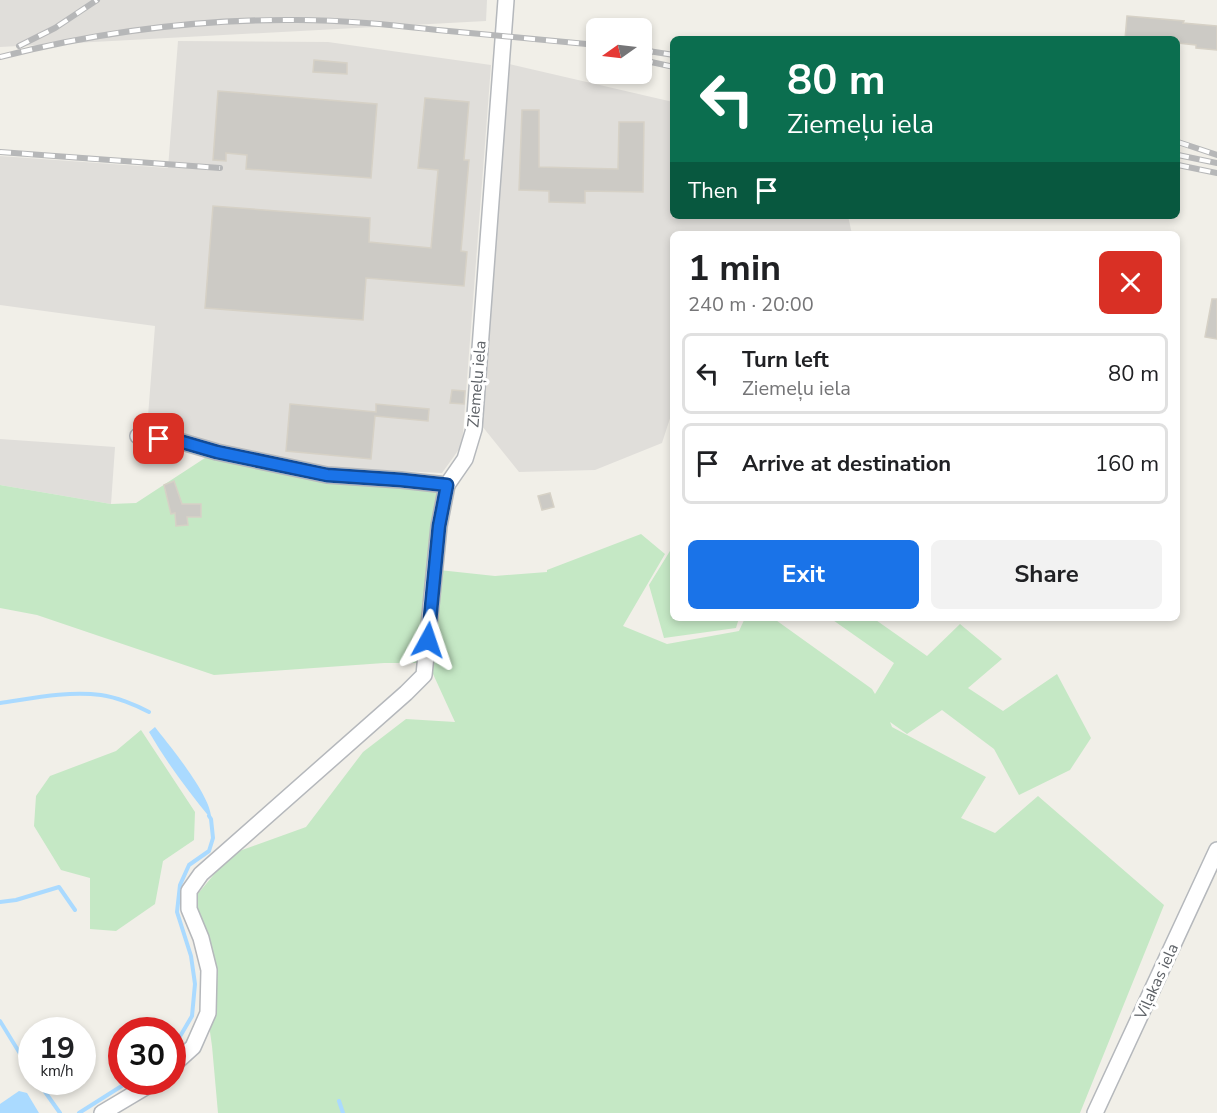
<!DOCTYPE html>
<html lang="en">
<head>
<meta charset="utf-8">
<style>
  :root { --surface:#fff; --page:#f2f2f2; --text:#202124; --muted:#757577; --line:#e0e0e0; --accent:#1a73e8 }
  body { margin:0; font-family:"Nunito Sans",sans-serif; background:var(--page); color:var(--text); height:100vh; display:flex; flex-direction:column; font-size:22px; white-space:nowrap }
  * { box-sizing:border-box; margin:0 }
  p { font-size:20px; color:var(--muted) }
  .icon { flex:none; width:33px; height:33px; fill:none; stroke:currentColor; stroke-width:2; stroke-linecap:round; stroke-linejoin:round }
  .map { position:relative; flex:1; overflow:hidden }
  .side { position:absolute; left:670px; top:231px; width:510px; height:390px; display:flex; flex-direction:column; background:var(--surface); border-radius:9px; box-shadow:0 3px 9px #0003 }
  .side>* { flex:none }
  .top-card { position:absolute; left:670px; top:36px; width:510px; height:183px; border-radius:9px; box-shadow:0 3px 9px #0003; background:#0b6e4f; color:#fff; overflow:hidden }
  .needle { width:39px; rotate:256deg }
  .fabs { position:absolute; left:586px; top:18px; display:grid; gap:12px }
  .fabs a { display:grid; place-items:center; width:66px; height:66px; border-radius:9px; background:var(--surface); box-shadow:0 3px 9px #0003; font-size:30px }
  .speed { position:absolute; left:18px; top:1017px; display:flex; gap:12px; font-size:30px; font-weight:700; text-align:center }
  .speed>* { display:grid; place-content:center; width:78px; height:78px; border-radius:50%; background:var(--surface); box-shadow:0 3px 9px #0003; line-height:1 }
  .speed small { font-size:15px; font-weight:400 }
  .speed .limit { border:9px solid #d22; background:#fff; color:#111 }
  .pin { position:absolute; display:grid; place-items:center; width:51px; height:51px; color:#fff; margin:-26px; border-radius:12px; box-shadow:0 3px 9px #0006 }
  .me { position:absolute; width:66px; margin:-33px; rotate:5deg; stroke-linejoin:round; filter:drop-shadow(0 0 4px #0008) }
  .turn { display:flex; align-items:center; gap:21px; height:126px; padding:0 18px; font-size:27px }
  .turn .icon { width:78px; height:78px; stroke-width:2.5 }
  .turn b { display:block; font-size:42px; line-height:51px }
  .then { display:flex; align-items:center; height:57px; padding:0 18px; background:#0003; gap:12px; font-size:22px }
  .round { display:grid; place-items:center; flex:none; width:63px; height:63px; border-radius:9px; background:var(--page) }
  .headline { display:flex; align-items:center; justify-content:space-between; height:102px; padding:0 18px }
  h1 { font-size:36px; font-weight:700; line-height:45px }
  .action { display:flex; gap:12px; margin-top:auto; padding:12px 18px }
  .action a { flex:1; height:69px; border-radius:9px; background:var(--accent); color:#fff; font-size:24px; font-weight:700; line-height:69px; text-align:center }
  .action a+a { background:var(--page); color:var(--text) }
  ul { padding:0; list-style:none }
  li { display:flex; align-items:center; gap:18px; height:81px; margin:0 12px 9px; padding:0 6px; border:3px solid var(--line); border-radius:9px }
  li div { flex:1 }
  li b { display:block; font-size:22px }
  li em { font-style:normal }
  .map>svg:first-child { display:block }
</style>
</head>
<body>
<div class="map">
<svg width="1217" height="1113" viewBox="0 0 1217 1113">
  <rect width="100%" height="100%" fill="#f1efe8"/>
  <!-- industrial -->
  <g fill="#e0deda">
    <polygon points="0,0 487,0 486,21 0,47"/>
    <polygon points="178,41 328,42 491,65 462,445 442,473 312,467 147,429 155,326 0,305 0,156 168,168"/>
    <polygon points="509,64 673,102 674,216 848,216 852,234 674,234 673,409 662,443 595,470 519,472 482,426"/>
    <polygon points="0,439 115,447 111,504 0,485"/>
  </g>
  <!-- green -->
  <g fill="#c5e8c5">
    <polygon points="208,456 440,490 439,570 495,576 547,572 547,570 641,534 665,554 623,626 667,644 739,631 745,618 773,618 872,689 875,694 894,663 830,618 873,618 927,656 960,624 1002,659 968,688 1003,711 1057,674 1091,738 1070,770 1019,795 994,749 942,710 907,734 890,722 892,727 986,777 961,818 995,833 1038,796 1164,905 1080,1113 218,1113 212,1046 197,940 196,896 231,854 306,827 363,752 406,719 455,722 428,663 384,663 214,675 37,615 0,608 0,485 111,504 136,503"/>
    <polygon points="673,546 674,618 739,618 736,628 664,638 649,585"/>
    <polygon points="141,730 195,812 194,840 163,861 155,904 116,931 90,929 90,878 61,870 34,826 36,796 50,776 116,751"/>
  </g>
  <!-- water -->
  <g fill="#aadaff">
    <path d="M155,727C169,745 213,798 211,819C188,791 167,763 149,732Z"/>
    <polygon points="19,1091 27,1093 39,1113 0,1113 0,1104"/>
  </g>
  <g fill="none" stroke-linecap="round" stroke-linejoin="round">
    <!-- stream -->
    <g stroke="#aadaff" stroke-width="4">
      <path d="M0,703C34,698 67,691 101,695C116,697 136,705 149,712"/>
      <polyline points="0,902 16,900 59,887 75,910"/>
      <polyline points="0,1021 27,1065"/>
      <polyline points="172,1050 192,1016 195,984 191,956 177,912 180,885 189,865 209,851 213,838 211,819 209,816"/>
      <polyline points="38,1082 60,1113"/>
      <polyline points="339,1101 343,1113"/>
      <polyline points="79,1113 128,1082"/>
    </g>
  </g>
  <!-- building -->
  <g fill="#cccac5" stroke="#d6d1c6" stroke-width="1.5">
    <polygon points="1127,16 1184,21 1183,23 1217,26 1217,50 1196,48 1196,45 1178,43 1178,39 1125,39"/>
    <polygon points="314,60 347,63 347,74 313,72"/>
    <polygon points="218,91 377,104 371,178 246,169 247,155 226,153 226,161 213,160"/>
    <polygon points="425,98 469,102 464,160 469,160 461,251 467,252 464,286 366,278 363,320 205,308 213,206 370,218 369,242 431,248 438,170 418,168"/>
    <polygon points="522,110 539,110 539,167 618,169 619,122 644,122 643,192 585,191 585,203 549,202 549,191 519,190"/>
    <polygon points="1212,299 1217,299 1217,339 1205,337"/>
    <polygon points="452,390 465,391 464,404 450,403"/>
    <polygon points="290,404 376,412 376,404 429,409 428,421 375,416 371,459 286,451"/>
    <polygon points="174,481 182,504 201,504 201,517 187,517 188,525 176,526 175,513 171,514 164,485"/>
    <polygon points="550,493 554,507 542,510 538,496"/>
  </g>
  <g fill="none" stroke-linecap="round" stroke-linejoin="round">
    <defs>
      <g id="minor">
        <polyline points="138,436 179,441 217,452 327,475 401,480 447,485 465,459 474,429 506,0"/>
        <polyline points="172,1066 193,1047 208,1013 209,970 201,938 189,909 189,891 201,874 406,693 424,675 439,526 447,485"/>
        <polyline points="102,1113 154,1082"/>
        <polyline points="1095,1113 1217,850"/>
      </g>
    </defs>
    <!-- minor casing -->
    <use href="#minor" stroke="#b5b8bc" stroke-width="18"/>
    <!-- minor -->
    <use href="#minor" stroke="#fff" stroke-width="15"/>
    <defs>
      <g id="rail">
        <polyline points="19,46 55,28 97,0"/>
        <polyline points="642,50 674,55"/>
        <path d="M0,57C98,32 196,19 297,20C345,20 391,25 438,30C491,35 544,40 597,45"/>
        <polyline points="642,60 674,67"/>
        <polyline points="1178,142 1217,155"/>
        <polyline points="0,152 220,168"/>
        <polyline points="1178,155 1217,163"/>
        <polyline points="1178,165 1217,173"/>
      </g>
    </defs>
    <!-- rail casing -->
    <use href="#rail" stroke="#b6b7b8" stroke-width="6"/>
    <!-- rail -->
    <use href="#rail" stroke="#fff" stroke-width="4" stroke-dasharray="11" stroke-linecap="butt"/>
  </g>
  <g fill="none" stroke-linecap="round" stroke-linejoin="round">
    <defs>
      <polyline id="route" points="159,439 179,441 217,452 327,475 401,480 447,485 439,526 428,640"/>
    </defs>
    <!-- route casing -->
    <use href="#route" stroke="#114b97" stroke-width="15"/>
    <!-- route -->
    <use href="#route" stroke="#1a73e8" stroke-width="10"/>
  </g>
  <g text-anchor="middle" stroke-width="6" stroke-linejoin="round" paint-order="stroke">
    <!-- street labels -->
    <g font-size="16" fill="#5f6368" stroke="#fff">
      <text transform="translate(476 384) rotate(-85)" y="6">Ziemeļu iela</text>
      <text transform="translate(1156 981) rotate(-65)" y="6">Viļakas iela</text>
    </g>
  </g>
</svg>
<div class="fabs">
<a><svg class="needle" viewBox="-14 -14 28 28"><path d="M0-13l5 13h-10z" fill="#e53935"/><path d="M0 13l5-13h-10z" fill="#757577"/></svg></a>
</div>
<div class="speed"><div>19<small>km/h</small></div><div class="limit">30</div></div>
<div class="pin" style="left:159px;top:439px;background:#d93025"><svg class="icon" aria-label="arrive" viewBox="0 0 24 24"><path d="M6 21V4h12l-3 4 3 4H6"/></svg></div>
<svg class="me" style="left:428px;top:640px" viewBox="-20 -20 40 40"><path d="M0-17L14 15 0 8-14 15z" fill="#1a73e8" stroke="#fff" stroke-width="4"/></svg>
<div class="top-card">
<div class="turn"><svg class="icon" aria-label="left" viewBox="0 0 24 24"><path d="M17 20v-9H6M10 6l-5 5 5 5"/></svg><div><b>80 m</b>Ziemeļu iela</div></div>
<div class="then">Then<svg class="icon" aria-label="arrive" viewBox="0 0 24 24"><path d="M6 21V4h12l-3 4 3 4H6"/></svg></div>
</div>
<section class="side">
<div class="headline"><div><h1>1 min</h1><p>240 m · 20:00</p></div><a class="round" style="background:#d93025;color:#fff"><svg class="icon" aria-label="close" viewBox="0 0 24 24"><path d="M6 6l12 12M18 6L6 18"/></svg></a></div>
<ul>
<li><svg class="icon" aria-label="left" viewBox="0 0 24 24"><path d="M17 20v-9H6M10 6l-5 5 5 5"/></svg><div><b>Turn left</b><p>Ziemeļu iela</p></div><em>80 m</em></li>
<li><svg class="icon" aria-label="arrive" viewBox="0 0 24 24"><path d="M6 21V4h12l-3 4 3 4H6"/></svg><div><b>Arrive at destination</b></div><em>160 m</em></li>
</ul>
<div class="action"><a>Exit</a><a>Share</a></div>
</section>
</div>
</body>
</html>
